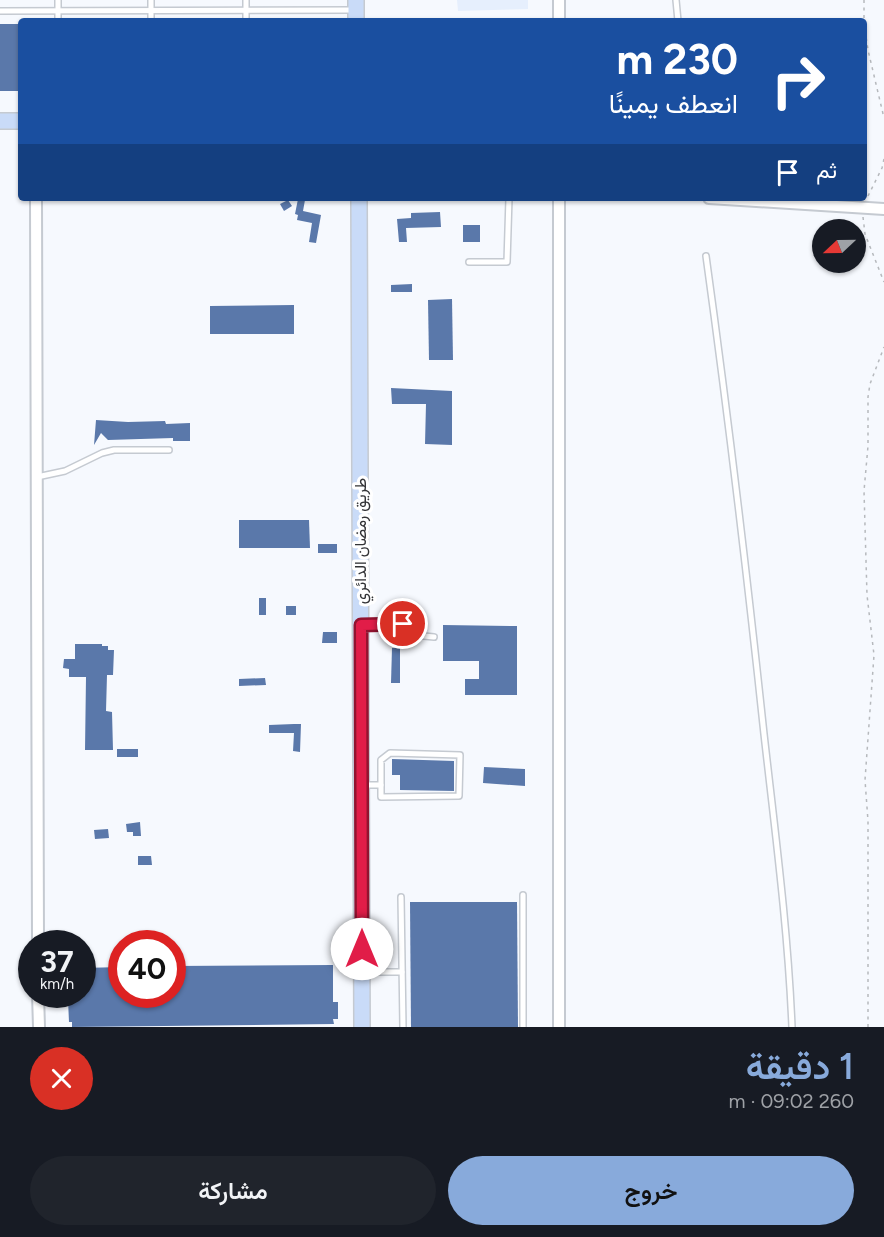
<!DOCTYPE html>
<html lang="ar">
<head>
<meta charset="utf-8">
<style>
  :root { --surface:#171b24; --page:#20242c; --text:#f1f3f6; --muted:#9ea1a6; --accent:#88aadb }
  body { margin:0; font-family:Figtree,Vazirmatn,sans-serif; background:var(--page); color:var(--text); direction:rtl; height:100vh; display:flex; flex-direction:column; font-size:22px; white-space:nowrap }
  * { box-sizing:border-box; margin:0 }
  p { font-size:20px; color:var(--muted) }
  .icon { flex:none; width:33px; height:33px; fill:none; stroke:currentColor; stroke-width:2; stroke-linecap:round; stroke-linejoin:round }
  .map { position:relative; height:1027px; overflow:hidden; direction:ltr }
  .panel { display:flex; flex-direction:column; background:var(--surface); flex:1 }
  .panel>* { flex:none }
  .banner { position:absolute; left:18px; top:18px; width:849px; height:183px; border-radius:6px; box-shadow:0 2px 4px #0004; direction:rtl; background:#1a4fa0; color:#fff; overflow:hidden }
  .needle { width:39px; rotate:248deg }
  .tools { position:absolute; left:812px; top:219px; display:grid; gap:12px }
  .tools a { display:grid; place-items:center; width:54px; height:54px; border-radius:50%; background:var(--surface); box-shadow:0 2px 4px #0004; font-size:30px }
  .speed { position:absolute; left:18px; top:930px; display:flex; gap:12px; font-size:30px; font-weight:700; text-align:center }
  .speed>* { display:grid; place-content:center; width:78px; height:78px; border-radius:50%; background:var(--surface); box-shadow:0 2px 4px #0004; line-height:1 }
  .speed small { font-size:15px; font-weight:400 }
  .speed .limit { border:9px solid #d22; background:#fff; color:#111 }
  .pin { position:absolute; display:grid; place-items:center; width:51px; height:51px; color:#fff; margin:-26px; border:3px solid #fff; border-radius:50%; box-shadow:0 2px 6px #0007 }
  .me { position:absolute; width:66px; margin:-33px; rotate:0deg; stroke-linejoin:round; filter:drop-shadow(0 0 4px #0008) }
  .turn { display:flex; align-items:center; gap:21px; height:126px; padding:0 30px; font-size:27px }
  .turn .icon { width:78px; height:78px; stroke-width:2.5 }
  .turn b { display:block; font-size:42px; line-height:51px }
  .then { display:flex; align-items:center; height:57px; padding:0 30px; background:#0003; gap:12px; font-size:22px }
  .round { display:grid; place-items:center; flex:none; width:63px; height:63px; border-radius:32px; background:var(--page) }
  .head { display:flex; align-items:center; justify-content:space-between; height:102px; padding:0 30px }
  h1 { font-size:36px; font-weight:600; line-height:45px; color:var(--accent) }
  .cta { display:flex; gap:12px; margin-top:auto; padding:12px 30px }
  .cta a { flex:1; height:69px; border-radius:36px; background:var(--accent); color:#111; font-size:24px; font-weight:600; line-height:69px; text-align:center }
  .cta a+a { background:var(--page); color:var(--text) }
  .map>svg:first-child { display:block }
</style>
</head>
<body>
<div class="map">
<svg width="884" height="1027" viewBox="0 0 884 1027">
  <rect width="100%" height="100%" fill="#f6f9fe"/>
  <!-- built -->
  <polygon fill="#e6effd" points="457,0 528,0 528,9 458,11"/>
  <!-- building -->
  <g fill="#5a78aa">
    <rect x="0" y="24" width="21" height="67"/>
    <polygon points="298,199 305,200 303,211 321,215 316,243 309,242 312,223 297,220 298,215 295,214"/>
    <polygon points="288,200 292,206 284,211 280,204"/>
    <polygon points="440,212 441,227 406,228 407,242 399,242 397,219 411,218 411,213"/>
    <rect x="463" y="225" width="17" height="17"/>
    <polygon points="412,284 412,292 391,292 391,285"/>
    <polygon points="452,299 453,360 429,360 428,300"/>
    <polygon points="294,305 294,334 210,334 210,306"/>
    <polygon points="391,388 452,391 452,445 425,444 426,404 392,404"/>
    <polygon points="96,420 128,422 165,421 166,424 190,423 190,441 173,441 173,438 108,440 101,433 94,445"/>
    <polygon points="239,520 309,520 310,548 239,548"/>
    <rect x="318" y="544" width="19" height="9"/>
    <rect x="259" y="598" width="7" height="17"/>
    <rect x="286" y="606" width="10" height="9"/>
    <polygon points="443,625 517,626 517,695 465,695 465,679 479,679 479,661 443,661"/>
    <polygon points="323,632 337,632 337,643 322,643"/>
    <polygon points="75,644 102,644 102,646 108,646 108,650 114,650 113,675 107,675 106,711 112,712 113,750 85,750 86,677 69,677 69,669 63,668 64,659 75,659"/>
    <polygon points="392,648 400,648 400,683 391,683"/>
    <polygon points="265,678 266,685 239,686 239,679"/>
    <polygon points="294,724 301,724 300,752 293,751 294,733 269,733 269,725"/>
    <rect x="117" y="749" width="21" height="8"/>
    <polygon points="392,759 454,761 454,791 400,790 400,775 392,775"/>
    <polygon points="484,767 525,769 525,786 483,783"/>
    <polygon points="140,822 141,836 133,836 133,832 127,832 126,824"/>
    <polygon points="108,829 109,838 95,839 94,830"/>
    <polygon points="138,856 151,856 152,865 138,865"/>
    <polygon points="410,902 517,902 518,1027 411,1027"/>
    <polygon points="333,965 333,1002 338,1002 338,1019 333,1019 334,1024 72,1027 72,1022 69,1022 68,1000 71,1000 71,994 82,994 82,968 122,967 122,994 172,994 172,966"/>
  </g>
  <g fill="none" stroke-linecap="round" stroke-linejoin="round">
    <defs>
      <g id="lane">
        <polyline points="58,0 58,21"/>
        <polyline points="151,0 151,21"/>
        <polyline points="676,0 678,21"/>
        <polyline points="0,11 355,10"/>
        <polyline points="246,21 246,0"/>
        <path d="M706,256C728,415 747,574 764,734C775,831 788,929 792,1027"/>
        <polyline points="469,262 507,262 509,198"/>
        <polyline points="37,477 65,471 102,453 114,450 169,450"/>
        <polyline points="362,625 403,624 414,635 434,637"/>
        <polygon points="390,753 460,755 459,796 381,797 381,760"/>
        <polyline points="362,785 381,785"/>
        <polyline points="523,895 523,1027"/>
        <polyline points="401,897 403,1027"/>
        <polyline points="364,972 402,972"/>
      </g>
      <g id="street">
        <polyline points="559,0 559,21"/>
        <polyline points="36,198 38,944"/>
        <polyline points="559,198 559,1027"/>
        <polyline points="709,198 884,209"/>
        <polyline points="38,994 39,1027"/>
      </g>
      <g id="secondary">
        <polyline points="356,0 356,21"/>
        <polyline points="0,121 21,121"/>
        <polyline points="359,198 362,1027"/>
      </g>
    </defs>
    <!-- lane casing -->
    <use href="#lane" stroke="#c5cad1" stroke-width="8"/>
    <!-- street casing -->
    <use href="#street" stroke="#c5cad1" stroke-width="14"/>
    <!-- secondary casing -->
    <use href="#secondary" stroke="#c5cad1" stroke-width="18"/>
    <!-- path -->
    <g stroke="#b6b9bd" stroke-width="1.5" stroke-dasharray="3 4.5" stroke-linecap="butt">
      <polyline points="864,0 864,21"/>
      <polyline points="864,23 868,50 884,118"/>
      <polyline points="868,196 882,168 884,159"/>
      <polyline points="863,217 865,234 884,282"/>
      <polyline points="868,1027 868,821 865,780 874,655 867,595 864,491 868,446 868,397 870,384 884,347"/>
    </g>
    <!-- lane -->
    <use href="#lane" stroke="#fff" stroke-width="5"/>
    <!-- street -->
    <use href="#street" stroke="#fff" stroke-width="10"/>
    <!-- secondary -->
    <use href="#secondary" stroke="#c9dbf8" stroke-width="15"/>
  </g>
  <g fill="none" stroke-linecap="round" stroke-linejoin="round">
    <defs>
      <polyline id="route" points="362,949 361,625 403,624"/>
    </defs>
    <!-- route casing -->
    <use href="#route" stroke="#92132f" stroke-width="15"/>
    <!-- route -->
    <use href="#route" stroke="#e11d48" stroke-width="10"/>
  </g>
  <g text-anchor="middle" stroke-width="6" stroke-linejoin="round" paint-order="stroke">
    <!-- street labels -->
    <g font-size="16" fill="#333437" stroke="#fff">
      <text transform="translate(360 541) rotate(-90)" y="6">طريق رمضان الدائري</text>
    </g>
  </g>
</svg>
<div class="tools">
<a><svg class="needle" viewBox="-14 -14 28 28"><path d="M0-13l5 13h-10z" fill="#e53935"/><path d="M0 13l5-13h-10z" fill="#9ea1a6"/></svg></a>
</div>
<div class="speed"><div>37<small>km/h</small></div><div class="limit">40</div></div>
<div class="pin" style="left:403px;top:624px;background:#d93025"><svg class="icon" aria-label="arrive" viewBox="0 0 24 24"><path d="M6 21V4h12l-3 4 3 4H6"/></svg></div>
<svg class="me" style="left:362px;top:949px" viewBox="-20 -20 40 40"><circle r="19" fill="#fff"/><path d="M0-13L10 11 0 6-10 11z" fill="#e11d48"/></svg>
<div class="banner">
<div class="turn"><svg class="icon" aria-label="right" viewBox="0 0 24 24"><path d="M7 20v-9h11M14 6l5 5-5 5"/></svg><div><b>230 m</b>انعطف يمينًا</div></div>
<div class="then">ثم<svg class="icon" aria-label="arrive" viewBox="0 0 24 24"><path d="M6 21V4h12l-3 4 3 4H6"/></svg></div>
</div>
</div>
<section class="panel">
<div class="head"><div><h1>1 دقيقة</h1><p>260 m · 09:02</p></div><a class="round" style="background:#d93025;color:#fff"><svg class="icon" aria-label="close" viewBox="0 0 24 24"><path d="M6 6l12 12M18 6L6 18"/></svg></a></div>
<div class="cta"><a>خروج</a><a>مشاركة</a></div>
</section>
</body>
</html>
